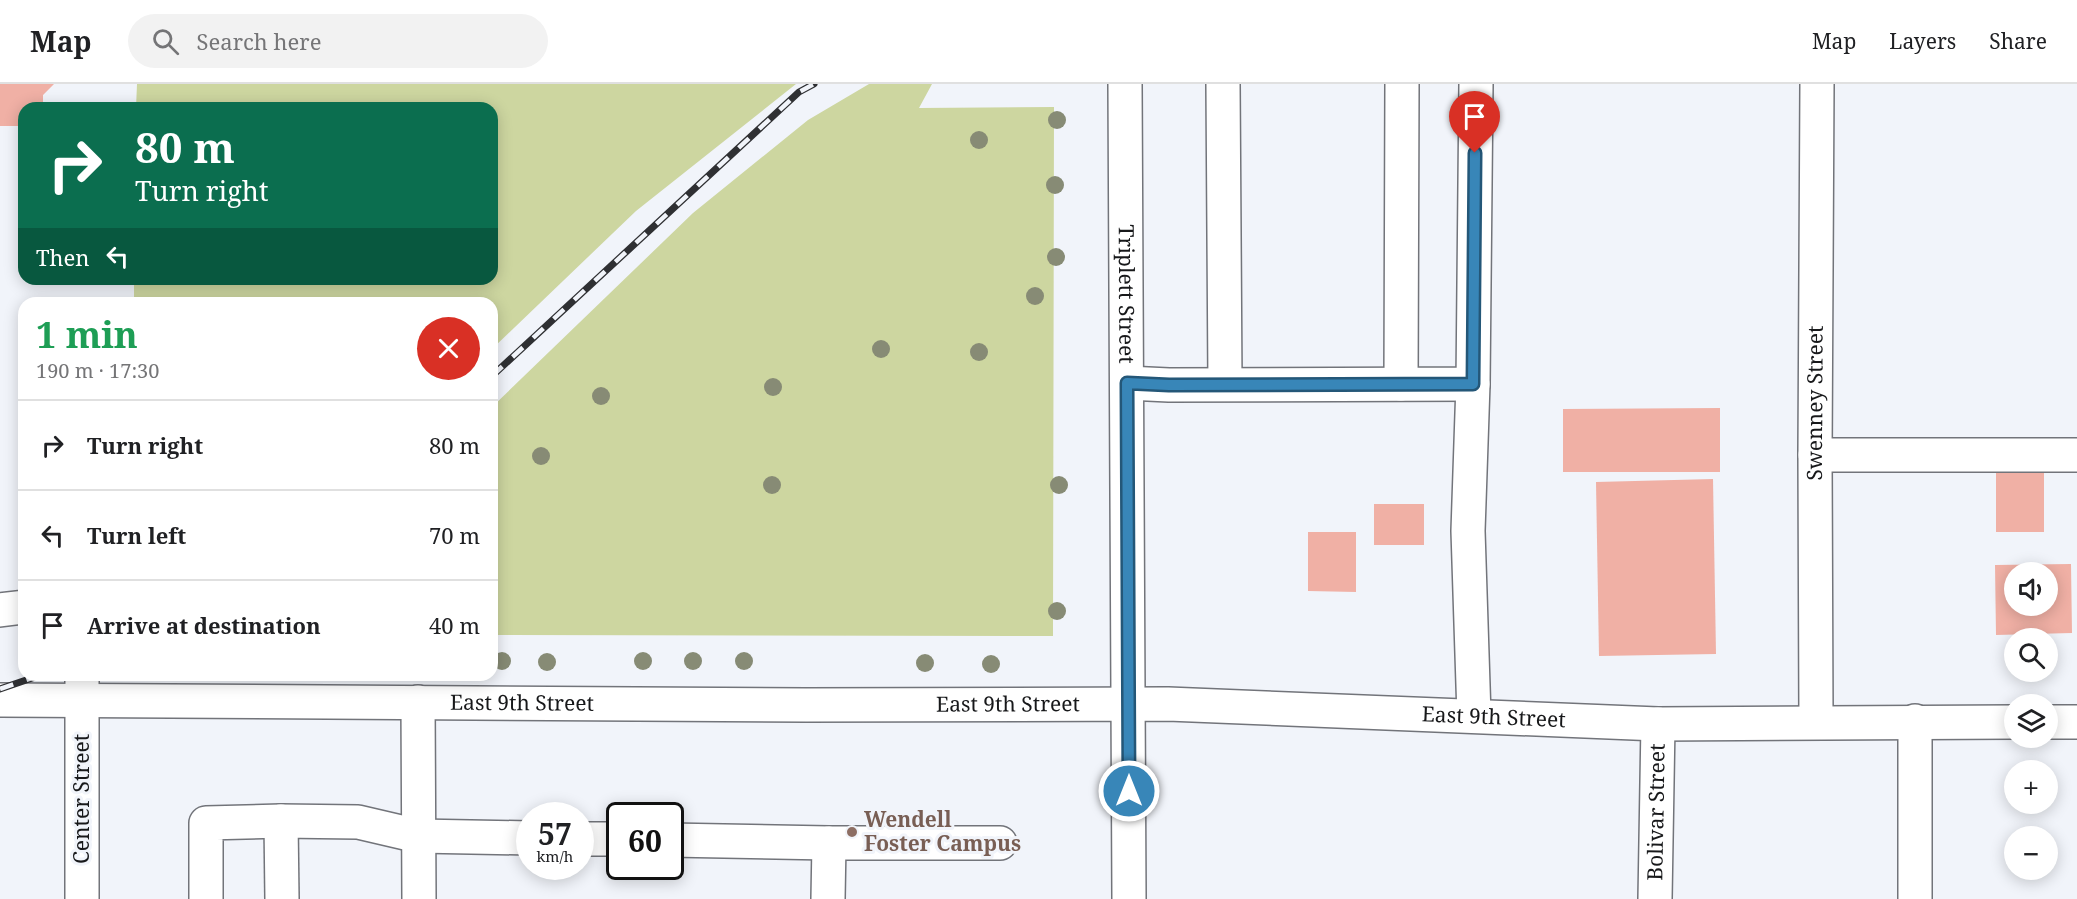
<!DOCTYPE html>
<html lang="en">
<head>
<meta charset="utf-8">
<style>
  :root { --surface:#fff; --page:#f2f2f2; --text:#202124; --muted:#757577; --line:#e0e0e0 }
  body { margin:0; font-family:"Noto Serif",serif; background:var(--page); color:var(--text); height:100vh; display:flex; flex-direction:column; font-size:22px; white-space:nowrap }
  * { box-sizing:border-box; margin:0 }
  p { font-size:20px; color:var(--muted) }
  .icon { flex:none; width:33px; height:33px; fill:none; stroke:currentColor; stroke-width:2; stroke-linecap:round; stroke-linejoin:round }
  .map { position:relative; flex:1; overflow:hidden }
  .side { position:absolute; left:18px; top:213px; width:480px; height:384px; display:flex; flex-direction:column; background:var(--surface); border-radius:18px; box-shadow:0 3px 15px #0003 }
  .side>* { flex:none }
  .hud { position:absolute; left:18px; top:18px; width:480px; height:183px; border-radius:18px; box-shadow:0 3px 15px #0003; background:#0b6e4f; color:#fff; overflow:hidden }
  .controls { position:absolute; left:2004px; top:478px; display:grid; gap:12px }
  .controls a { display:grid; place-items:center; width:54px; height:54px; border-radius:50%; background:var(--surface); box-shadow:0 3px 15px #0003; font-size:30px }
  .speed { position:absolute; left:516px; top:718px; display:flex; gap:12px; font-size:30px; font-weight:700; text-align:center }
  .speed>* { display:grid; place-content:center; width:78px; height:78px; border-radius:50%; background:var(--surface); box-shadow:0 3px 15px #0003; line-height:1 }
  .speed small { font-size:15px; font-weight:400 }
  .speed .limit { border:3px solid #111; border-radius:9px; background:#fff; color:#111 }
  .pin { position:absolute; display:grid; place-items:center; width:51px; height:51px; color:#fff; margin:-62px -26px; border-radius:50% 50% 50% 0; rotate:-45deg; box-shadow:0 0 6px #0007 }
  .pin .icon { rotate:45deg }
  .me { position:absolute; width:66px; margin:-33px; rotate:0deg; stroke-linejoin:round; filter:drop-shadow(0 0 4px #0008) }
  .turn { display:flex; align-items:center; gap:21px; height:126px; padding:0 18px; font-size:27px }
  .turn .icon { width:78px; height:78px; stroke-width:2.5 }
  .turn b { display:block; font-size:42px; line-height:51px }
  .then { display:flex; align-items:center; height:57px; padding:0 18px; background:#0003; gap:12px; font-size:22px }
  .round { display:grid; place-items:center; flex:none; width:63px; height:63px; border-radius:32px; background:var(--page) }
  .overview { display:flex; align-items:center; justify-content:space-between; height:102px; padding:0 18px }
  h1 { font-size:36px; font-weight:700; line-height:45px; color:#1e9e55 }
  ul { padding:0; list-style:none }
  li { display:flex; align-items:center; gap:18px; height:90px; padding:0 18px; border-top:2px solid var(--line) }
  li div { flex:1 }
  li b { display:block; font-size:22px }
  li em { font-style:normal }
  header { display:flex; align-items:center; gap:36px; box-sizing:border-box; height:84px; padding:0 30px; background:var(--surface); border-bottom:2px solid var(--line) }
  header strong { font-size:28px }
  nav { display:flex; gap:33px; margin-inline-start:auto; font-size:21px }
  .search { width:420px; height:54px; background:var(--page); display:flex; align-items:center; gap:15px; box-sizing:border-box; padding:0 21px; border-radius:33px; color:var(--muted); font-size:22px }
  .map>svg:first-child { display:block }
</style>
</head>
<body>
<header>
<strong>Map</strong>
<div class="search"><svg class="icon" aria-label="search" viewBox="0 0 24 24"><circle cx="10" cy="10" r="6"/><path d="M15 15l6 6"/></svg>Search here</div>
<nav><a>Map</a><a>Layers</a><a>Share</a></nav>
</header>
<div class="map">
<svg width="2077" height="815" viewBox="0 0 2077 815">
  <rect width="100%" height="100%" fill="#f1f4fa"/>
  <!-- green -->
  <g fill="#cdd6a0">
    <polygon points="137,0 796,0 636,127 492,265 492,219 134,219 134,195 492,195 492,24 136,24"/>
    <polygon points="869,0 932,0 919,24 1054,23 1053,552 492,551 492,323 693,129 808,36"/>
  </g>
  <!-- building -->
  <g fill="#f0b0a5" fill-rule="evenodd">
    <polygon points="0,0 54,0 43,11 43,24 24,24 24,42 0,42"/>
    <polygon points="1720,324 1720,388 1563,388 1563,325"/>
    <rect x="1996" y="384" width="48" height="64"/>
    <polygon points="1713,395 1716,570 1599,572 1596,398"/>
    <rect x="1374" y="420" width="50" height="41"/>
    <polygon points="1308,448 1356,448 1356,508 1308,507"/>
    <path d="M2071,480L2072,549L1996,551L1995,481ZM2014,489H2048V522H2014Z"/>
  </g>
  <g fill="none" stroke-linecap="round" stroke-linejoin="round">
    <defs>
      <g id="minor">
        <polyline points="1223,0 1225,300"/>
        <polyline points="1127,299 1169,301 1473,300 1476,0"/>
        <polyline points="1401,300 1402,0"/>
        <polyline points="1473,300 1468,447 1474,632"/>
        <polyline points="1815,371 2077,371"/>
        <polyline points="0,526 24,523"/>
        <polyline points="82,591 82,815"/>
        <path id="s1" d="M0,616L806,621L1168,620L1658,640L2014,638"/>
        <polyline points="418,618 419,815"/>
        <path id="s2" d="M1816,637L1815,371L1817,0"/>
        <polyline points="1915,637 1915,815"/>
        <polyline points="2048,638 2077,638"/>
        <polyline points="281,737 282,815"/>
        <polyline points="580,755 620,755"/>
        <polyline points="670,756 829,759"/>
        <polyline points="206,815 206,739 281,737 358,738 418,752 530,754"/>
        <polyline points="828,815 829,759 1000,759"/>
        <path id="s3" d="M1655,815L1658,640"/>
      </g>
      <g id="major">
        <path id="s4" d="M1125,0L1129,815"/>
      </g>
    </defs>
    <!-- minor casing -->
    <use href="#minor" stroke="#72747a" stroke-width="36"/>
    <!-- major casing -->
    <use href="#major" stroke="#72747a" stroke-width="36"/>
    <!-- minor -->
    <use href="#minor" stroke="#fff" stroke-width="33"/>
    <!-- major -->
    <use href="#major" stroke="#fff" stroke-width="33"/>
    <defs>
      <g id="rail">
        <polyline points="492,292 799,8 814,0"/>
        <polyline points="0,605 41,591"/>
      </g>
    </defs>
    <!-- rail casing -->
    <use href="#rail" stroke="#2f3033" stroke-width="7"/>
    <!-- rail -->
    <use href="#rail" stroke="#f1f4fa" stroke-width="4.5" stroke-dasharray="14" stroke-linecap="butt"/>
  </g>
  <!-- trees -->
  <g fill="#878b75">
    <circle cx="1057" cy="36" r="9"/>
    <circle cx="979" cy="56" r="9"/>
    <circle cx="1055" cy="101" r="9"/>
    <circle cx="1056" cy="173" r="9"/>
    <circle cx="1035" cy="212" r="9"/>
    <circle cx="881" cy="265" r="9"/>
    <circle cx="979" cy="268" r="9"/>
    <circle cx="773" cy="303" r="9"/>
    <circle cx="601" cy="312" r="9"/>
    <circle cx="541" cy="372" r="9"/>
    <circle cx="772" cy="401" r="9"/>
    <circle cx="1059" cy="401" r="9"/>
    <circle cx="1057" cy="527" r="9"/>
    <circle cx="502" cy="577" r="9"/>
    <circle cx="643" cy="577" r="9"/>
    <circle cx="693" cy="577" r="9"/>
    <circle cx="744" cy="577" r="9"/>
    <circle cx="547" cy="578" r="9"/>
    <circle cx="925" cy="579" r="9"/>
    <circle cx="991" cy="580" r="9"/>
  </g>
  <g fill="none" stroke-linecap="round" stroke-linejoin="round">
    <defs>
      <polyline id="route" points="1129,707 1127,299 1169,301 1473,300 1475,69"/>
    </defs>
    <!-- route casing -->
    <use href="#route" stroke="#245778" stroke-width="15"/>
    <!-- route -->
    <use href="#route" stroke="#3886b8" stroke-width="10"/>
  </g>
  <!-- markers -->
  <circle fill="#8d6e63" stroke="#f1f4fa" stroke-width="2" cx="852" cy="748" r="6"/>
  <g text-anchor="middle" stroke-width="6" stroke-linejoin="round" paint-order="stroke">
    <!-- street labels -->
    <g font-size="21" fill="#17181a" stroke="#f1f4fa">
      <text dy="7" stroke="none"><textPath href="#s4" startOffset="210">Triplett Street</textPath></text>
      <text dy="7" stroke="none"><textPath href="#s2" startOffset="318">Swenney Street</textPath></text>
      <text dy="7" stroke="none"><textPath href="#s1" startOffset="522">East 9th Street</textPath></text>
      <text dy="7" stroke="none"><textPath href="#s1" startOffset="1008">East 9th Street</textPath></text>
      <text dy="7" stroke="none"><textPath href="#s1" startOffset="1494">East 9th Street</textPath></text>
      <text transform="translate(82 715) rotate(-90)" y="7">Center Street</text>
      <text dy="7" stroke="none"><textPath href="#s3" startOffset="87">Bolivar Street</textPath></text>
    </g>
    <!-- education labels -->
    <g font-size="21" font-weight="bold" fill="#785e54" stroke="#f1f4fa" text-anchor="start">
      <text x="864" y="743">Wendell<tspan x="864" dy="24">Foster Campus</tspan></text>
    </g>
  </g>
</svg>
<div class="controls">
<a><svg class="icon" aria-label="sound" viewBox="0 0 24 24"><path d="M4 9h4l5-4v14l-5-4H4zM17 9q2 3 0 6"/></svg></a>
<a><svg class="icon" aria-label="search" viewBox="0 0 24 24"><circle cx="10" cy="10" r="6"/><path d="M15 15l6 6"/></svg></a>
<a><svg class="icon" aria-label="layers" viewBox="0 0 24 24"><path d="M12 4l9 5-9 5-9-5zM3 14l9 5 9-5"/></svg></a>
<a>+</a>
<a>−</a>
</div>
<div class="speed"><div>57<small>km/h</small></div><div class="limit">60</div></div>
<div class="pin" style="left:1475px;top:69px;background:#d93025"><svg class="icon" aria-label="arrive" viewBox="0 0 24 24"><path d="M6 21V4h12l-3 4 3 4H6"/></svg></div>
<svg class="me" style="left:1129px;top:707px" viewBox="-20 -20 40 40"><circle r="17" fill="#3886b8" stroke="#fff" stroke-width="3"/><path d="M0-11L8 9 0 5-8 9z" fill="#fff"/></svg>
<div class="hud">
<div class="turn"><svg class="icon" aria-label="right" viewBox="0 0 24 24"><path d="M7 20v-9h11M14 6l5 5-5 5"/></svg><div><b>80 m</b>Turn right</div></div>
<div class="then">Then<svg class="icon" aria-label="left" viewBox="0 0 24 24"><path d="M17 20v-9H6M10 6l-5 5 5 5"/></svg></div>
</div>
<section class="side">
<div class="overview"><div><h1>1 min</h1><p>190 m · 17:30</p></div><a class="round" style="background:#d93025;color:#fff"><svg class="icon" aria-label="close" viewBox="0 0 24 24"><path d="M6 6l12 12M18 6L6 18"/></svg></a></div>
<ul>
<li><svg class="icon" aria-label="right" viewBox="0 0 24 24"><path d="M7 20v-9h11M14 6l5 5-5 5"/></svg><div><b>Turn right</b></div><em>80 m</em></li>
<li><svg class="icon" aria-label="left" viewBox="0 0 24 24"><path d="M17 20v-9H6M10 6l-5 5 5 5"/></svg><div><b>Turn left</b></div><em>70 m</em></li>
<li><svg class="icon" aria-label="arrive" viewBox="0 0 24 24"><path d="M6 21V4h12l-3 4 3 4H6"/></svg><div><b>Arrive at destination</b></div><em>40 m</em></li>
</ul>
</section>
</div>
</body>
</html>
